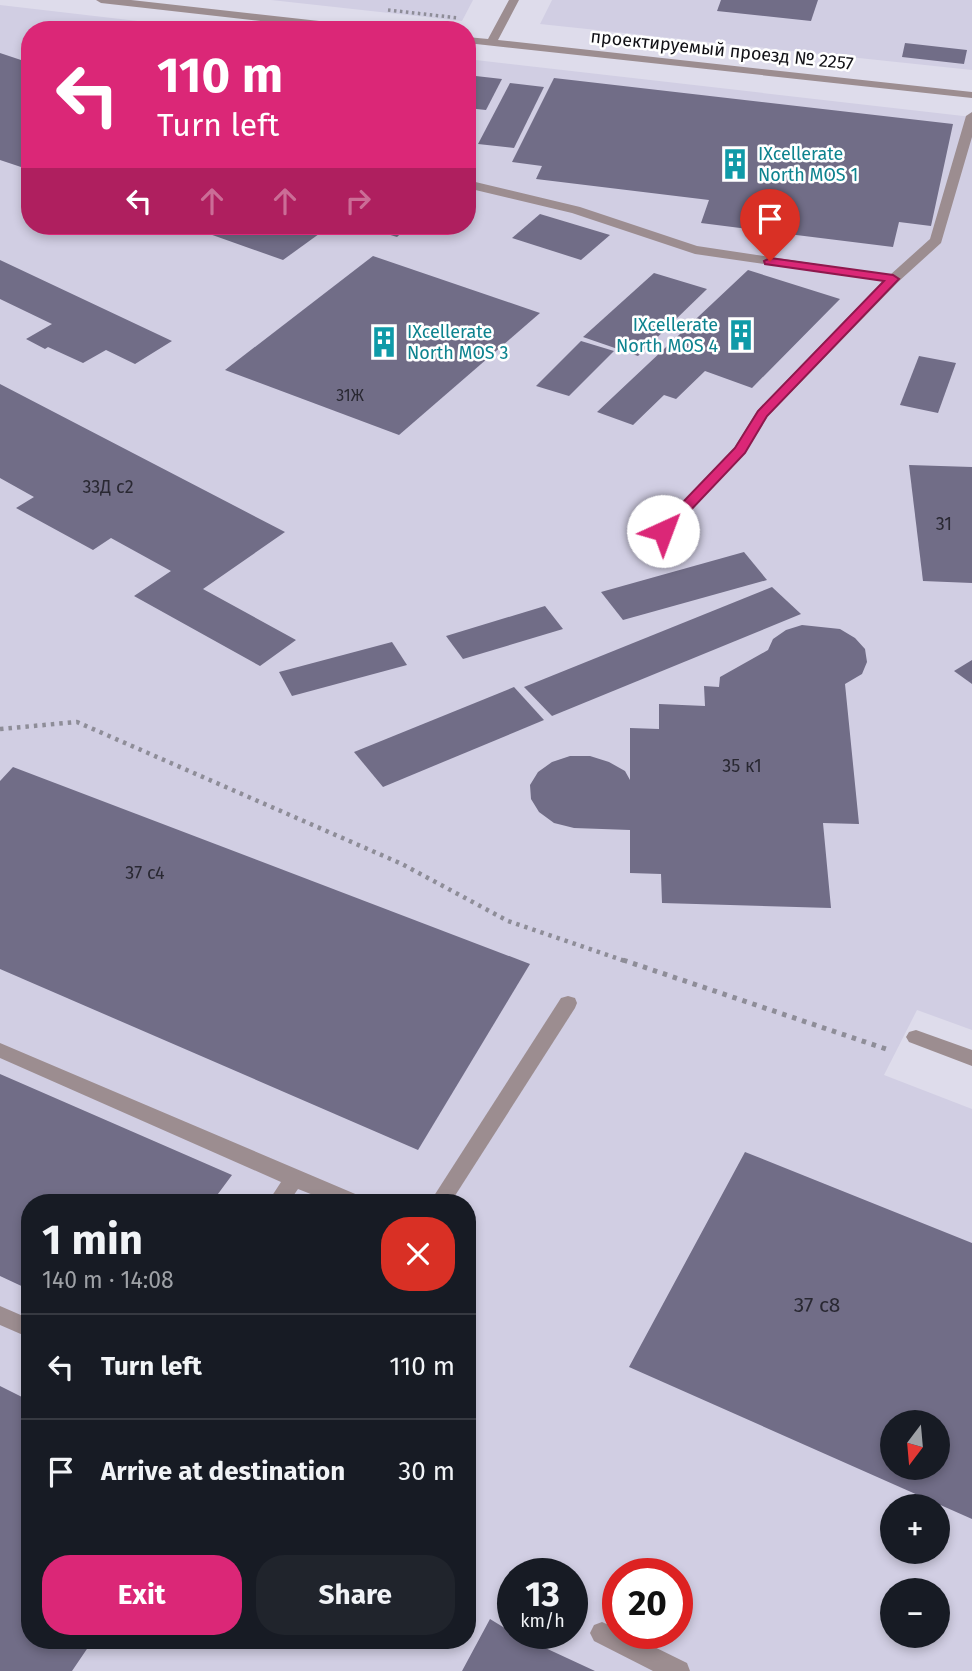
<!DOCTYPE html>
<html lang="en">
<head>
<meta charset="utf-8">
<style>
  :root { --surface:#171b24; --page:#20242c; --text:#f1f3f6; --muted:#9ea1a6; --line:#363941; --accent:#db2777 }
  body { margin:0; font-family:"Fira Sans",sans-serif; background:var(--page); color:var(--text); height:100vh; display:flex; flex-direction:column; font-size:26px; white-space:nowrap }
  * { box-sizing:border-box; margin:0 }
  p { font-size:23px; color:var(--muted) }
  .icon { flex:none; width:38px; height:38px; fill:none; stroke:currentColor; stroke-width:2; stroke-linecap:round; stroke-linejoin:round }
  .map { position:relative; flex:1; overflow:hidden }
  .drawer { position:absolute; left:21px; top:1194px; width:455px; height:455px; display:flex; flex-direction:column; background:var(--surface); border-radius:28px; box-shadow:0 4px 10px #0003 }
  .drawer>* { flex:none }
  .hud { position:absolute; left:21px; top:21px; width:455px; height:214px; border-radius:28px; box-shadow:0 4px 10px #0003; background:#db2777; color:#fff; overflow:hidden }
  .needle { width:46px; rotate:196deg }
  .buttons { position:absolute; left:880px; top:1410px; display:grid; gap:14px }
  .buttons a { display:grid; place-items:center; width:70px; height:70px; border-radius:50%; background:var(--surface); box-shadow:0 4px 10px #0003; font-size:35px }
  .speed { position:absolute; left:497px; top:1558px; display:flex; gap:14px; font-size:35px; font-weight:700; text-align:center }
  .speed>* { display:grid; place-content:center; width:91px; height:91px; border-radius:50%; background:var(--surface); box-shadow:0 4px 10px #0003; line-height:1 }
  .speed small { font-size:18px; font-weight:400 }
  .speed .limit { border:10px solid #d22; background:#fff; color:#111 }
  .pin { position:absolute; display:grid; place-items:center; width:60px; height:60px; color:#fff; margin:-72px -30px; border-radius:50% 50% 50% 0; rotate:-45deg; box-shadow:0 0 7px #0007 }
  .pin .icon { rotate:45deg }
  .me { position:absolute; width:77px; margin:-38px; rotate:43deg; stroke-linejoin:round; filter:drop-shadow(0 0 5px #0008) }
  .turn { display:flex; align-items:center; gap:24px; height:147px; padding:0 21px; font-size:32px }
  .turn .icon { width:91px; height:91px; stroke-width:2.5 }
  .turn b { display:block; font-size:49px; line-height:60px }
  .lanes { display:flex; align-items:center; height:66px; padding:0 21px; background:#0003; justify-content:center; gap:35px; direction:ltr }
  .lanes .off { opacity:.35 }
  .round { display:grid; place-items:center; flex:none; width:74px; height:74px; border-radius:28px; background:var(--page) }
  .overview { display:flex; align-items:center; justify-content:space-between; height:119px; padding:0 21px }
  h1 { font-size:42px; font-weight:700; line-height:52px }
  .primary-button { display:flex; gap:14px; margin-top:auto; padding:14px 21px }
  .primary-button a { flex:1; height:80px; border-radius:28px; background:var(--accent); color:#fff; font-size:28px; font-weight:700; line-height:80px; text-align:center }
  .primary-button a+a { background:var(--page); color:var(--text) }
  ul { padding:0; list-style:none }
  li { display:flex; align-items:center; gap:21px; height:105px; padding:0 21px; border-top:2px solid var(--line) }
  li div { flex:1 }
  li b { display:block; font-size:26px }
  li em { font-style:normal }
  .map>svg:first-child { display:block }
</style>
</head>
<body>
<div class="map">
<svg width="972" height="1671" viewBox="0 0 972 1671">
  <rect width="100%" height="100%" fill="#dedceb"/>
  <!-- industrial -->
  <g fill="#d1cee3" fill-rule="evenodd">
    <polygon points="271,0 473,0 462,21"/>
    <polygon points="552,0 972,0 972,70 540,24"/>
    <path d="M0,5L215,30H30V226H467V59L972,117V1030L917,1010L884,1075L972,1109V1671H0ZM30,1202H467V1640H30ZM892,1423H938V1468H892ZM892,1507H938V1552H892ZM513,1573H572V1633H513ZM618,1573H677V1633H618ZM892,1591H938V1636H892Z"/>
  </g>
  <!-- building -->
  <g fill="#716d87" fill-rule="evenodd">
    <polygon points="721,0 818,0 811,21 717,11"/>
    <polygon points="905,43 967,50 964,64 902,57"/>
    <polygon points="0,53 30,63 30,170 0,160"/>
    <polygon points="467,75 502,79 486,110 467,108"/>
    <polygon points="554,78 953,124 931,226 899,222 893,247 701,223 709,200 536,179 542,166 512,162"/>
    <polygon points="510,83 544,87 514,148 478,144"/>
    <polygon points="540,214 610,235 581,260 512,238"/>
    <polygon points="187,226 330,226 283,260"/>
    <polygon points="361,226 409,226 397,237"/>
    <polygon points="373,256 540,313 399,435 225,370"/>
    <polygon points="0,260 172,341 135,364 106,350 83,363 48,347 45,349 26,339 52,324 0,299"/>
    <polygon points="748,270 840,299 752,388 705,371 676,399 664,395 633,425 597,412"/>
    <polygon points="654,273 707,289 638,356 583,337"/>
    <polygon points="581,341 614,351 569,396 536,386"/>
    <polygon points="919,356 956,363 938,413 900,405"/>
    <polygon points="0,384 285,532 203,589 296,640 260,666 134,596 171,571 111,538 93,550 16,508 34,497 0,478"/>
    <polygon points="909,465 972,467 972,583 923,581"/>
    <polygon points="744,552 767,580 623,620 601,592"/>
    <polygon points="772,587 801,614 552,716 524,687"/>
    <polygon points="545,606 563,629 463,659 446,636"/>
    <polygon points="802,625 840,629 855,638 865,649 867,662 862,674 845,684 859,824 823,823 831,908 662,903 661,874 630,873 630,830 574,828 554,823 539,812 531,799 530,785 538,772 552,762 570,756 590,756 609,762 625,771 630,780 630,728 659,729 659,704 705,706 704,686 719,687 720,677 768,650 773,639 786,630"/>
    <polygon points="392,642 407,665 292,696 279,672"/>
    <polygon points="972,660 972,684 954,671"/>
    <polygon points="514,687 544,720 383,787 354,752"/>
    <polygon points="13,767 530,964 418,1150 0,969 0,781"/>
    <polygon points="0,1074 232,1175 212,1202 30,1202 30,1290 0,1276"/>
    <path d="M745,1152L972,1243V1519L629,1367ZM892,1423H938V1468H892Z"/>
    <polygon points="0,1386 30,1401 30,1640 93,1640 72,1671 0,1671"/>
    <polygon points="490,1619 513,1633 595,1671 462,1671"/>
  </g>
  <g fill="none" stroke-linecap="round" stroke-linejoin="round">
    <!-- path-far2 -->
    <polyline stroke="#8e8d98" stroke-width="3.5" stroke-dasharray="2.5 3.5" stroke-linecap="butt" points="388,10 459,18"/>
    <!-- path-far1 -->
    <polyline stroke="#8e8d98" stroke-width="4.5" stroke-dasharray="3.5 5" stroke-linecap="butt" points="0,729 77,722 402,864 508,921 628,962"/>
    <!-- path -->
    <polyline stroke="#8e8d98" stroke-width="5" stroke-dasharray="4.5 6" stroke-linecap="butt" points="623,960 889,1050"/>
    <!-- minor -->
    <g fill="#9c8d90" fill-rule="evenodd">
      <polygon points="96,0 131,0 373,27 378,30 341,30 101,3"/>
      <polygon points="509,0 519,0 498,40 972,92 972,98 467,43 467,37 488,39"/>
      <polygon points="972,112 972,137 941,243 898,282 768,416 745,453 668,534 658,534 655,531 658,528 734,448 757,411 883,281 695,254 572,213 467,188 467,180 580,207 697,246 890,275 930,239 966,116"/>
      <polygon points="568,996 575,998 577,1003 575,1008 451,1202 430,1202 561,998"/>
      <polygon points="916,1030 972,1050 972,1066 909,1042 906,1037 909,1032"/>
      <polygon points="0,1043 360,1196 363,1202 331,1202 298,1189 289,1202 268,1202 281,1182 0,1058"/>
      <polygon points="0,1306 30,1319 30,1338 0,1325"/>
      <polygon points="602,1622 618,1629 618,1633 626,1633 687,1663 690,1671 653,1671 594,1641 590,1633 594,1625"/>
    </g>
  </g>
  <!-- route -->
  <polygon fill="#db2777" stroke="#8e194d" stroke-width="2" points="770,258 893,275 899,279 767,416 745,453 668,534 658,534 658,528 735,448 758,411 884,281 765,264 764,261"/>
  <!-- icons -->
  <defs>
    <symbol id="building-bare" viewBox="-9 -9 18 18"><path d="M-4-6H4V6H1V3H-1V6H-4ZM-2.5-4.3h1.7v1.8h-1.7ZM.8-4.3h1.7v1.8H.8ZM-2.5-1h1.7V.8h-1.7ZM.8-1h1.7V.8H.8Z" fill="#0f9aa8" stroke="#fff" stroke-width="2.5" paint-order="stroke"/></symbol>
  </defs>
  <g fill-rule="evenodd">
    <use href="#building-bare" x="713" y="142" width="44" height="44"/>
    <use href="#building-bare" x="719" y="313" width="44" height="44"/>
    <use href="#building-bare" x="362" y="320" width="44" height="44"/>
  </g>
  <g text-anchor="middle" stroke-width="5" stroke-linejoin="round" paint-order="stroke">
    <!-- far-number labels -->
    <g font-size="16" fill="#292832">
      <text x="350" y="401">31Ж</text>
    </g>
    <!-- far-street labels -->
    <g font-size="18" fill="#111116" stroke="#fff">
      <text transform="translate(722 50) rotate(6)" y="6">проектируемый проезд № 2257</text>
    </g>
    <!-- far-culture labels -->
    <g font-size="18" fill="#0d838f" stroke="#fff" text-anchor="start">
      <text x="758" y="160">IXcellerate<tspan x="758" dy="21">North MOS 1</tspan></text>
      <text x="718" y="331" text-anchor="end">IXcellerate<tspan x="718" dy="21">North MOS 4</tspan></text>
      <text x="407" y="338">IXcellerate<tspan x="407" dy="21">North MOS 3</tspan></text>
    </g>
    <!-- number labels -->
    <g font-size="18" fill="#292832">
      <text x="108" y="493">33Д с2</text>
      <text x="944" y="530">31</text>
      <text x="742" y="772">35 к1</text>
      <text x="145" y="879">37 с4</text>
    </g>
    <!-- near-number labels -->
    <g font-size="21" fill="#292832">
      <text x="817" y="1312">37 с8</text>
    </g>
  </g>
</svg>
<div class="buttons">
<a><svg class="needle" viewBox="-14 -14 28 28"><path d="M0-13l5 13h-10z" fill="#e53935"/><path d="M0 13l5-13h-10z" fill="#9ea1a6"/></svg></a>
<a>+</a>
<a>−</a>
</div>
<div class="speed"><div>13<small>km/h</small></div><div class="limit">20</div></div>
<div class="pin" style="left:770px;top:261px;background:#d93025"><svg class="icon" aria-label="arrive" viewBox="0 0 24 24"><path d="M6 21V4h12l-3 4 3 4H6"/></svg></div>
<svg class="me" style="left:663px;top:531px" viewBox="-20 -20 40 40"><circle r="19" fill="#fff"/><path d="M0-13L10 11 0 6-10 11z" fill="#db2777"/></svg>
<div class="hud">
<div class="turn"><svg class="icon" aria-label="left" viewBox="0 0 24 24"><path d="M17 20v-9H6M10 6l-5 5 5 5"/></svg><div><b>110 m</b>Turn left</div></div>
<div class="lanes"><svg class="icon" aria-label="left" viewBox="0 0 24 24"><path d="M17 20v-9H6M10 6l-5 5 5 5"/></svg><svg class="icon off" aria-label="ahead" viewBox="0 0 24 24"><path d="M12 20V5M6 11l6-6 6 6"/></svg><svg class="icon off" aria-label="ahead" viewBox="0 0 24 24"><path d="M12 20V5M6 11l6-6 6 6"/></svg><svg class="icon off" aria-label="right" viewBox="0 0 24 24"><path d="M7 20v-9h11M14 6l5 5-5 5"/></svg></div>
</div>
<section class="drawer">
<div class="overview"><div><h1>1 min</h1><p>140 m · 14:08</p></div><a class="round" style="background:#d93025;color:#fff"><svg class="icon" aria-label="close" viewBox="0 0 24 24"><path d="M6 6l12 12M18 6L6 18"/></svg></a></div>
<ul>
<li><svg class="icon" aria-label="left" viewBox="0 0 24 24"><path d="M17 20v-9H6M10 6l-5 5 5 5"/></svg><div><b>Turn left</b></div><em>110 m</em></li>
<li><svg class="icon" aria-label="arrive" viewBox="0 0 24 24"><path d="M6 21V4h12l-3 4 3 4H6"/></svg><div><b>Arrive at destination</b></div><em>30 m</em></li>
</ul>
<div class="primary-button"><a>Exit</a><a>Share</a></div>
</section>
</div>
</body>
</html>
